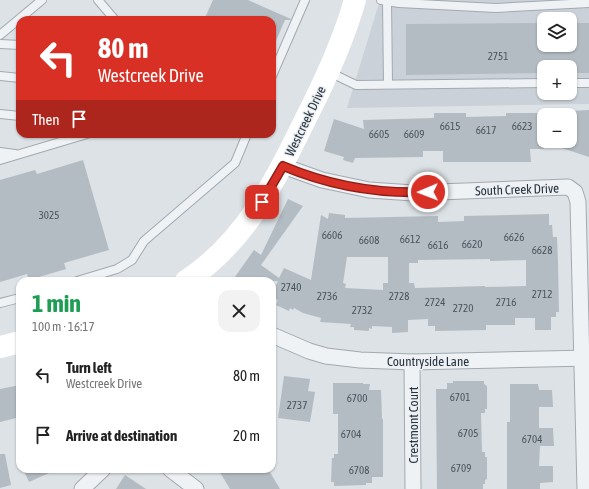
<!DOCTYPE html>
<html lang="en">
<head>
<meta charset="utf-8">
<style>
  :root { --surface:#fff; --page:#f2f2f2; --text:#222; --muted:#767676 }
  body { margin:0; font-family:"Asap Condensed",sans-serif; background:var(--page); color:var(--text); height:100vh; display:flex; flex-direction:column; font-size:15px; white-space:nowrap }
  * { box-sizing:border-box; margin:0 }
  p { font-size:13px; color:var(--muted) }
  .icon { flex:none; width:22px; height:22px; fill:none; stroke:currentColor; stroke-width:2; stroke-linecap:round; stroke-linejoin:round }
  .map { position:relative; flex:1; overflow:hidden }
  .drawer { position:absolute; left:16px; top:277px; width:260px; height:196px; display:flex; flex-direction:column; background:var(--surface); border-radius:12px; box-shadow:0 1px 3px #0004 }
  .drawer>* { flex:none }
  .banner { position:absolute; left:16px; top:16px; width:260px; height:122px; border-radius:12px; box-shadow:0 1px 3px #0004; background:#d93025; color:#fff; overflow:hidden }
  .fabs { position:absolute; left:537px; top:12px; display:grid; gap:8px }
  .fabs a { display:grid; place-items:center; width:40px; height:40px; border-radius:8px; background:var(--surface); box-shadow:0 1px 3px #0004; font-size:20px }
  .pin { position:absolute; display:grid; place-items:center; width:34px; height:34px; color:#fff; margin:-17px; border-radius:8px; box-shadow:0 2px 6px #0006 }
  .me { position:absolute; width:44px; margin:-22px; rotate:269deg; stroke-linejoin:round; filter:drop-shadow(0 0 3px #0008) }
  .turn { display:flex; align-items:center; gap:14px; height:84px; padding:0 16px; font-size:18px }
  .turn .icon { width:52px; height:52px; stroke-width:2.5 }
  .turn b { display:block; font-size:28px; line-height:34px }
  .then { display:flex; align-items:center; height:38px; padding:0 16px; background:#0003; gap:8px; font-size:15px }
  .round { display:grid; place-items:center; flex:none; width:42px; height:42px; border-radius:12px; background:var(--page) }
  .summary { display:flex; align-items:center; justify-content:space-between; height:68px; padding:0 16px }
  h1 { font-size:24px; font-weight:700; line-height:30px; color:#1e9e55 }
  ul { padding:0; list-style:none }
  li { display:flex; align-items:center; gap:12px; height:60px; padding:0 16px }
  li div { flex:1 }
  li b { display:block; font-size:15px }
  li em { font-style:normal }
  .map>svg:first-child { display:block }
</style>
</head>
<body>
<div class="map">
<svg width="589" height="489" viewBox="0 0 589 489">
  <rect width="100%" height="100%" fill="#dce2e6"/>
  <!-- built -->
  <path fill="#cbd1d8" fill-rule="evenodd" d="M380,0H589V104L347,108ZM544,19H570V45H544ZM544,67H570V93H544Z"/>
  <!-- building -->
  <g fill="#b4bcc3" fill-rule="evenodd">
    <polygon points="213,0 248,0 291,19 290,20 285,20 272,50 272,20 204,20"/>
    <polygon points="544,23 544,45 570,45 570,23 589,23 589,73 570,73 570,67 544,67 544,73 406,75 406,24"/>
    <polygon points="589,110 589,157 547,143 547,141 570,141 570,111"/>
    <polygon points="434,113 466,113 466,117 506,116 506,113 544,113 544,149 530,149 531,162 443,162 443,151 423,151 423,157 355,158 353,163 343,160 344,157 324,151 334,119 364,129 363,120 434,118"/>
    <polygon points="83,160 109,250 64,263 66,269 29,280 27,274 0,282 0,180 35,170 37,174"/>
    <path d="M288,199L303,206L261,265L279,278L284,268L311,280L321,215L328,219L329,213L345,215V218L438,216V222L464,221V216L549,214V225H552L553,237H557L558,263L559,312H556V317H551V330H535V318H515V325H486V330L435,331V326H428V319L408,320V332L392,333V327L372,326V329L369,328V331L354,330V327H350L351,324L320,322L321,318L303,313L294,308L293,310L290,308L289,311L276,305L278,300L272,298V294L278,281H232L254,250L261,255ZM347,257H388V283H383V290L345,288L346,284L343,283ZM490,259V261L526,260V286L485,287V286L415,288L414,283H409V263H418V260Z"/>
    <polygon points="284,376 310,379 308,391 315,392 310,422 278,418"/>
    <polygon points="453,381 484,381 484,384 487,386 487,409 485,409 485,413 481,413 482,452 485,452 485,457 487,457 487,479 485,480 485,484 483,484 483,489 437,489 436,389 447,389 447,383 453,383"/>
    <polygon points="333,383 363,383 363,384 370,384 369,390 381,390 382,419 383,419 383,477 372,477 372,483 366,483 366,485 334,486 334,482 331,482 332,458 334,458 334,454 338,454 338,414 333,414"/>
    <polygon points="510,384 538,384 539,390 552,390 553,407 539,407 539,428 553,428 554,446 540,446 539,466 553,466 553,482 540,483 540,489 507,489 507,422 510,422"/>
    <polygon points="20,385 20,417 0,422 0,389"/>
    <polygon points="0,454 5,454 11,485 0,488"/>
    <polygon points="23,469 58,469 29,482"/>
    <polygon points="218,469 268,469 280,489 230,489"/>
    <polygon points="125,475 146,489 116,489"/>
  </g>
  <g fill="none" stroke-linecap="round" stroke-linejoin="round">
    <defs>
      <g id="lane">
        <polyline points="98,0 115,20"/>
        <polyline points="381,0 399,3 496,8 589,3"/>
        <polyline points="387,1 388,84"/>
        <polyline points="0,35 42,0"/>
        <polyline points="0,44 20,45"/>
        <polyline points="329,72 356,85 544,83"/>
        <polyline points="0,76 20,78"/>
        <polyline points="272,76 305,0"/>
        <polyline points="570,83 589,83"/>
        <polyline points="0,114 20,116"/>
        <polyline points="0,152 15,154"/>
        <polyline points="0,160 87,134"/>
        <polyline points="77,281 117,269 132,260 144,241 235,163 247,134"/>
        <polyline points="0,303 20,298"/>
      </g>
      <g id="street">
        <polyline points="283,166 322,180 369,190 413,193 568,187 575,192 578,202 585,489"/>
        <polyline points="272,335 309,351 326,356 360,360 412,362 589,358"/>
        <polyline points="412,362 413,489"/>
        <polyline points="170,469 196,489"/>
        <polyline points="82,489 103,469"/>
      </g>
    </defs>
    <!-- lane casing -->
    <use href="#lane" stroke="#a2aab0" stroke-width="10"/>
    <!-- street casing -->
    <use href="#street" stroke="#a2aab0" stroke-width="17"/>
    <!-- lane -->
    <use href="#lane" stroke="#eff2f5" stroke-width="8"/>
    <!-- street -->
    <use href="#street" stroke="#eff2f5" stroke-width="15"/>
    <!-- secondary -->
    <g stroke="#fff" stroke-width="22">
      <path d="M186,281C245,242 275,182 305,120C325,81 343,42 355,0"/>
      <polyline points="0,347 20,342"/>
    </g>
  </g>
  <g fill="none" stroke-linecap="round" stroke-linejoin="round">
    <defs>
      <path id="route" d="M262,202L283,166C328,185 379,194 428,192"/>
    </defs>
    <!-- route casing -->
    <use href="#route" stroke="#8d1f18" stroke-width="10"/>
    <!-- route -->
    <use href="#route" stroke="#d93025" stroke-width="7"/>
  </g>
  <g text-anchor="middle" stroke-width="3" stroke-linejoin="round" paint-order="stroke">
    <!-- number labels -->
    <g font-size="11" fill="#4a545e">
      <text x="498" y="60">2751</text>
      <text x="450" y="130">6615</text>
      <text x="522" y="130">6623</text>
      <text x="486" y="134">6617</text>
      <text x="379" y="138">6605</text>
      <text x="414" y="138">6609</text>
      <text x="49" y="219">3025</text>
      <text x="332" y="239">6606</text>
      <text x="514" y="241">6626</text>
      <text x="410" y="243">6612</text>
      <text x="369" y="244">6608</text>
      <text x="472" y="248">6620</text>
      <text x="438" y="249">6616</text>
      <text x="542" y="254">6628</text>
      <text x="291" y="291">2740</text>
      <text x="542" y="298">2712</text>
      <text x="327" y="300">2736</text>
      <text x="399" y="300">2728</text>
      <text x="435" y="306">2724</text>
      <text x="506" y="306">2716</text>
      <text x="463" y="312">2720</text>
      <text x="362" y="314">2732</text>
      <text x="460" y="401">6701</text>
      <text x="357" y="402">6700</text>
      <text x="297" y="409">2737</text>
      <text x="468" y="437">6705</text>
      <text x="351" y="438">6704</text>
      <text x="532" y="443">6704</text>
      <text x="461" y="472">6709</text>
      <text x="359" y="474">6708</text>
    </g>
    <!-- street labels -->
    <g font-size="13" fill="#26323c" stroke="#ecf0f4">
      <text transform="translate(305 121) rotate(-64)" y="5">Westcreek Drive</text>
      <text transform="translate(517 189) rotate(-2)" y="5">South Creek Drive</text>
      <text x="428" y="366">Countryside Lane</text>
      <text transform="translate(413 425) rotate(-90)" y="5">Crestmont Court</text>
    </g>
  </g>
</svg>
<div class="fabs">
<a><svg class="icon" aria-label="layers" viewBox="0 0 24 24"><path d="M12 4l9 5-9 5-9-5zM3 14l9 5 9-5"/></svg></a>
<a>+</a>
<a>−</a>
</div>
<div class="pin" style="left:262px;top:202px;background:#d93025"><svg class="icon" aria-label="arrive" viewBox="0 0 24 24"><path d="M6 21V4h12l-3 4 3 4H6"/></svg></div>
<svg class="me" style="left:428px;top:192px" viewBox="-20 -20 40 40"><circle r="17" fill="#d93025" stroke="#fff" stroke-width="3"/><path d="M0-11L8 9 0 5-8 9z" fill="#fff"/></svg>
<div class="banner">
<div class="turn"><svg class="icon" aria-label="left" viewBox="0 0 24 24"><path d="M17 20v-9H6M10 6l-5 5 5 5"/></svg><div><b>80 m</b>Westcreek Drive</div></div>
<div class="then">Then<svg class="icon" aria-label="arrive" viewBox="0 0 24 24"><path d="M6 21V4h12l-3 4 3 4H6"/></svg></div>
</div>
<section class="drawer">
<div class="summary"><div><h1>1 min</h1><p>100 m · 16:17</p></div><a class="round"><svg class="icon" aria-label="close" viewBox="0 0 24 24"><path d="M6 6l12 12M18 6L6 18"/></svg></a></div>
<ul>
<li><svg class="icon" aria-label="left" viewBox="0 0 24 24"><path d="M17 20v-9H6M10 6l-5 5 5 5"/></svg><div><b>Turn left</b><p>Westcreek Drive</p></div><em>80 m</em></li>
<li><svg class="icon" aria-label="arrive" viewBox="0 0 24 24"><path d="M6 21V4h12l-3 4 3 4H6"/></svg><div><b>Arrive at destination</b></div><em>20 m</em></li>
</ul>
</section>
</div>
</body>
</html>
